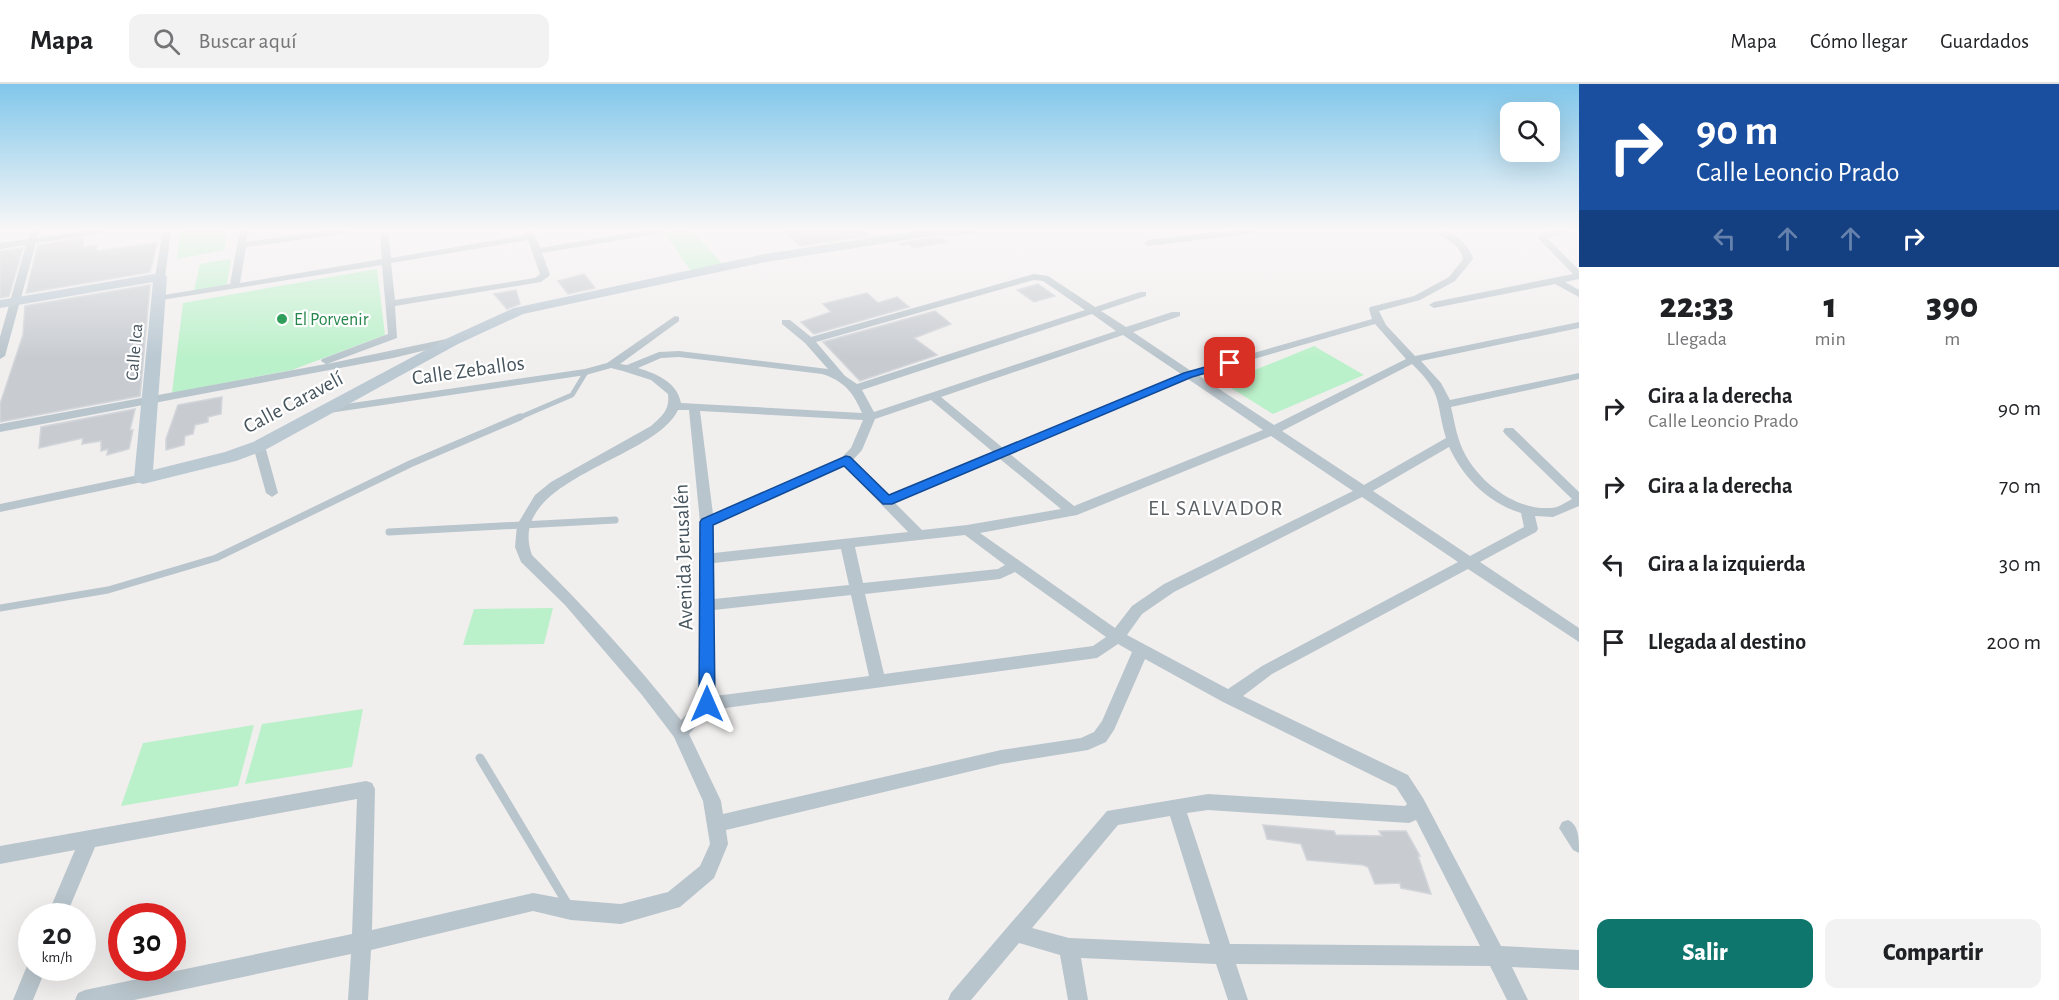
<!DOCTYPE html>
<html lang="es">
<head>
<meta charset="utf-8">
<style>
  :root { --surface:#fff; --page:#f2f2f2; --text:#202124; --muted:#757577; --line:#e0e0e0; --accent:#0f766e }
  body { margin:0; font-family:"Alegreya Sans",sans-serif; background:var(--page); color:var(--text); height:100vh; display:flex; flex-direction:column; font-size:22px; white-space:nowrap }
  * { box-sizing:border-box; margin:0 }
  p { font-size:20px; color:var(--muted) }
  .icon { flex:none; width:33px; height:33px; fill:none; stroke:currentColor; stroke-width:2; stroke-linecap:round; stroke-linejoin:round }
  .map { position:relative; flex:1; overflow:hidden }
  .details { display:flex; flex-direction:column; background:var(--surface); width:480px }
  .details>* { flex:none }
  .hud { background:#1a4fa0; color:#fff; overflow:hidden }
  .buttons { position:absolute; left:1500px; top:18px; display:grid; gap:12px }
  .buttons a { display:grid; place-items:center; width:60px; height:60px; border-radius:12px; background:var(--surface); box-shadow:0 6px 24px #0002; font-size:30px }
  .speed { position:absolute; left:18px; top:819px; display:flex; gap:12px; font-size:30px; font-weight:700; text-align:center }
  .speed>* { display:grid; place-content:center; width:78px; height:78px; border-radius:50%; background:var(--surface); box-shadow:0 6px 24px #0002; line-height:1 }
  .speed small { font-size:15px; font-weight:400 }
  .speed .limit { border:9px solid #d22; background:#fff; color:#111 }
  .pin { position:absolute; display:grid; place-items:center; width:51px; height:51px; color:#fff; margin:-26px; border-radius:12px; box-shadow:0 3px 9px #0006 }
  .me { position:absolute; width:66px; margin:-33px; rotate:0deg; stroke-linejoin:round; filter:drop-shadow(0 0 4px #0008) }
  .turn { display:flex; align-items:center; gap:21px; height:126px; padding:0 18px; font-size:27px }
  .turn .icon { width:78px; height:78px; stroke-width:2.5 }
  .turn b { display:block; font-size:42px; line-height:51px }
  .lanes { display:flex; align-items:center; height:57px; padding:0 18px; background:#0003; justify-content:center; gap:30px; direction:ltr }
  .lanes .off { opacity:.35 }
  .eta { display:flex; justify-content:space-evenly; align-items:center; height:102px; text-align:center }
  .eta b { font-size:36px; font-weight:800; line-height:42px }
  .primary-button { display:flex; gap:12px; margin-top:auto; padding:12px 18px }
  .primary-button a { flex:1; height:69px; border-radius:12px; background:var(--accent); color:#fff; font-size:24px; font-weight:800; line-height:69px; text-align:center }
  .primary-button a+a { background:var(--page); color:var(--text) }
  ul { padding:0; list-style:none }
  li { display:flex; align-items:center; gap:18px; height:78px; padding:0 18px }
  li div { flex:1 }
  li b { display:block; font-size:22px }
  li em { font-style:normal }
  header { display:flex; align-items:center; gap:36px; box-sizing:border-box; height:84px; padding:0 30px; background:var(--surface); border-bottom:2px solid var(--line) }
  header strong { font-size:28px }
  nav { display:flex; gap:33px; margin-inline-start:auto; font-size:21px }
  .search { width:420px; height:54px; background:var(--page); display:flex; align-items:center; gap:15px; box-sizing:border-box; padding:0 21px; border-radius:12px; color:var(--muted); font-size:22px }
  main { display:flex; flex:1; min-height:0 }
  .map>svg:first-child { display:block }
</style>
</head>
<body>
<header>
<strong>Mapa</strong>
<div class="search"><svg class="icon" aria-label="search" viewBox="0 0 24 24"><circle cx="10" cy="10" r="6"/><path d="M15 15l6 6"/></svg>Buscar aquí</div>
<nav><a>Mapa</a><a>Cómo llegar</a><a>Guardados</a></nav>
</header>
<main>
<div class="map">
<svg width="1579" height="916" viewBox="0 0 1579 916">
  <rect width="100%" height="100%" fill="#f1eeee"/>
  <!-- green -->
  <g fill="#bbf1ca">
    <polygon points="180,146 226,146 225,166 177,175"/>
    <polygon points="677,146 691,146 723,181 691,187 664,148"/>
    <polygon points="231,175 227,201 194,207 200,180"/>
    <polygon points="377,185 385,251 292,286 172,309 183,219"/>
    <polygon points="1314,262 1364,291 1273,330 1223,299"/>
    <polygon points="553,524 544,560 463,561 474,525"/>
    <polygon points="363,625 352,683 245,700 262,640"/>
    <polygon points="254,641 238,702 121,722 143,659"/>
  </g>
  <!-- building -->
  <g fill="#c8ccd1" stroke="#d2d5da" stroke-width="1.5">
    <polygon points="783,146 867,146 867,152 800,162"/>
    <polygon points="84,154 83,163 97,161 96,167 157,159 150,188 26,209 38,161"/>
    <polygon points="931,154 944,154 948,158 913,164 909,160 902,162 899,159"/>
    <polygon points="23,164 9,212 0,214 0,167"/>
    <polygon points="584,190 595,204 568,210 558,197"/>
    <polygon points="1038,200 1055,212 1034,218 1017,206"/>
    <polygon points="150,201 140,312 0,338 0,320 23,251 25,222"/>
    <polygon points="516,206 520,220 507,225 494,210"/>
    <polygon points="867,209 878,219 897,213 909,223 814,250 801,238 831,228 823,220"/>
    <polygon points="935,227 951,240 914,254 937,271 860,297 823,258"/>
    <polygon points="222,313 221,330 208,333 208,338 195,341 193,350 185,352 184,361 166,366 166,355 178,321"/>
    <polygon points="135,325 130,346 133,346 129,365 107,371 108,365 101,367 101,357 82,360 83,354 39,364 41,343"/>
    <polygon points="1263,741 1334,747 1336,751 1382,752 1379,747 1406,747 1420,772 1418,772 1431,810 1401,804 1400,799 1375,800 1368,783 1363,781 1307,776 1301,760 1267,755"/>
  </g>
  <g fill="none" stroke-linecap="round" stroke-linejoin="round">
    <!-- lane-far2 -->
    <polyline stroke="#b9c5cc" stroke-width="5" points="516,335 572,311 586,288"/>
    <!-- lane-far1 -->
    <g stroke="#b9c5cc" stroke-width="7">
      <polyline points="389,448 615,436"/>
      <polyline points="0,524 108,506 216,474 410,380 520,333"/>
    </g>
    <!-- lane -->
    <polyline stroke="#b9c5cc" stroke-width="9" points="480,674 568,821"/>
    <!-- street -->
    <g fill="#b9c5cc" fill-rule="evenodd">
      <polygon points="31,146 39,146 37,154 90,146 109,146 105,149 36,159 5,272 0,275 0,253 26,161 0,165 0,159 28,155"/>
      <polygon points="163,146 171,146 165,193 160,196 155,193"/>
      <path d="M240,146H248L246,158L331,146H351L347,149L246,163L240,199L382,175L380,146H388L391,174L526,151L525,146H533L540,164L648,146H666L662,149L542,169L550,191L541,198L395,222L397,254L327,280L451,254L455,255V259L393,274L0,348V340L326,280L321,277L322,275L388,250L382,181L155,217L153,215L158,212L230,200ZM528,156L540,190L535,194L395,216L391,179Z"/>
      <polygon points="1237,146 1260,146 1256,149 1148,162 1144,159 1148,156"/>
      <path d="M1433,146C1450,145 1468,157 1473,175L1455,197L1420,216L1379,227L1386,241L1415,272L1579,238V244L1421,277L1441,299L1450,316L1579,289V295L1451,323C1455,340 1457,356 1466,372C1482,400 1516,426 1550,424C1558,424 1565,419 1572,415L1505,350L1503,347L1505,344H1513L1579,408V422L1553,433L1535,432L1538,445L1536,448L1480,478L1579,544V558L1468,485L1272,590L1243,612L1408,691L1423,714L1501,862L1579,866V886L1512,883L1528,916H1507L1490,882L1236,880L1248,916H1228L1216,880L1081,874L1088,916H1068L1060,871L1019,859L971,916H948L951,909L1107,727L1208,710L1405,722L1407,720L1396,703L1223,618L1145,575L1114,646L1106,658L1088,666L1001,680L726,746L728,760L714,794L680,823L673,825L621,840L571,836L533,827L371,866L368,916H348L351,870L134,916H75L78,909L85,906L352,850L357,715L95,763L66,832H47L75,766L0,780V762L366,697L372,699L375,705L372,846L533,809L571,816L621,820L668,808L700,782L710,760L703,717L674,653L642,611L565,521L521,478L515,463L517,441L535,411L551,398L651,342C662,332 670,326 668,310L651,296L623,287L611,284L586,291L329,329L325,327V323L585,285L607,279L675,232L679,233V237L620,280L627,281L659,268L679,267L828,285L805,259L782,240V236H790L811,253L1034,190L1048,192L1095,223L1140,208H1146V212L1101,227L1126,243L1172,228H1180V232L1133,248L1191,287L1372,235L1369,225L1370,223L1414,212L1449,193L1463,175C1459,158 1444,155 1433,146ZM1034,196L1043,197L1085,226L857,300L845,292L816,258ZM1092,230L1116,247L874,328L862,306ZM1375,240L1406,275L1274,341L1198,291ZM1123,251L1181,290L1003,364L941,313ZM679,273L822,290C844,297 853,308 862,329L681,319C677,298 657,290 638,284L661,274ZM1412,280C1444,311 1435,317 1446,354L1364,401L1282,347ZM1188,295L1263,346L1074,422L1010,370ZM931,316L993,368L888,412L853,376L862,366L875,335ZM678,326H689L700,438L699,618L681,636C635,578 585,523 532,471C504,395 655,376 678,326ZM700,327L863,336L851,364L842,373L713,430ZM1271,352L1353,407L1164,500L1132,522L1115,544L980,449L1077,431ZM1449,363C1463,393 1488,419 1521,429L1524,443L1470,472L1373,407ZM1000,375L1061,425L967,441L922,446L895,419ZM844,382L908,448L714,469V440ZM1362,413L1458,478L1262,582L1228,605L1127,551L1142,530L1174,508ZM965,451L1005,481L998,485L863,499L855,463ZM841,465L849,501L714,515V479ZM1015,488L1106,553L1093,562L884,590L865,510L1000,495ZM851,511L869,592L715,612L714,526ZM1118,560L1132,568L1102,637L1094,648L1081,654L1001,666L723,730L721,717L689,650L711,626L1097,574ZM1208,726L1409,739L1416,736L1480,862L1230,860L1187,729ZM1170,732L1210,860L1069,854L1032,844L1118,741Z"/>
      <polygon points="1555,146 1574,146 1547,154 1579,186 1579,195 1565,198 1579,206 1579,213 1555,200 1434,224 1429,221 1434,218 1573,190 1538,154 1541,148"/>
      <polygon points="259,358 265,362 278,409 272,413 266,409 253,362"/>
      <polygon points="143,390 147,391 149,394 147,397 0,428 0,420"/>
      <path d="M1568,736C1579,741 1579,755 1579,769L1573,766L1559,744L1562,738Z"/>
      <polygon points="32,876 32,884 46,884 33,916 13,916 29,877"/>
    </g>
    <!-- secondary -->
    <polygon fill="#bbc9d3" fill-rule="evenodd" points="922,146 982,146 976,150 931,152 765,178 523,230 458,260 265,366 236,377 143,400 137,398 134,394 153,198 0,224 0,216 160,189 165,190 167,193 153,386 225,368 253,358 448,254 514,224 765,170"/>
  </g>
  <!-- sky -->
  <linearGradient id="sky" x2="0" y2="1"><stop stop-color="#81c7eb"/><stop offset="0.53" stop-color="#f9f7f7"/><stop offset="1" stop-color="#f9f7f7" stop-opacity="0"/></linearGradient>
  <rect width="1579" height="274" fill="url(#sky)"/>
  <!-- route -->
  <polygon fill="#1a73e8" stroke="#114b97" stroke-width="1.5" points="1230,276 1234,277 1234,281 1192,293 892,420 883,420 844,382 713,441 715,620 713,625 707,627 701,625 699,620 700,438 702,435 846,372 850,373 889,411 1184,289"/>
  <!-- markers -->
  <circle fill="#2e9e5b" stroke="#fff" stroke-width="2" cx="282" cy="235" r="6"/>
  <g text-anchor="middle" stroke-width="4.5" stroke-linejoin="round" paint-order="stroke">
    <!-- far-leisure labels -->
    <g font-size="18" fill="#27864d" stroke="#fff" text-anchor="start">
      <text x="294" y="241">El Porvenir</text>
    </g>
    <!-- far-street labels -->
    <g font-size="18" fill="#46545d" stroke="#fff">
      <text transform="translate(134 268) rotate(-85)" y="6">Calle Ica</text>
    </g>
    <!-- street labels -->
    <g font-size="21" fill="#46545d" stroke="#fff">
      <text transform="translate(468 286) rotate(-8)" y="7">Calle Zeballos</text>
      <text transform="translate(293 318) rotate(-28)" y="7">Calle Caravelí</text>
      <text transform="translate(683 473) rotate(-92)" y="7">Avenida Jerusalén</text>
    </g>
    <!-- neighbourhood labels -->
    <g font-size="22" letter-spacing="1.5" fill="#5b6064" stroke="#fff">
      <text x="1216" y="431">EL SALVADOR</text>
    </g>
  </g>
</svg>
<div class="buttons">
<a><svg class="icon" aria-label="search" viewBox="0 0 24 24"><circle cx="10" cy="10" r="6"/><path d="M15 15l6 6"/></svg></a>
</div>
<div class="speed"><div>20<small>km/h</small></div><div class="limit">30</div></div>
<div class="pin" style="left:1230px;top:279px;background:#d93025"><svg class="icon" aria-label="arrive" viewBox="0 0 24 24"><path d="M6 21V4h12l-3 4 3 4H6"/></svg></div>
<svg class="me" style="left:707px;top:620px" viewBox="-20 -20 40 40"><path d="M0-17L14 15 0 8-14 15z" fill="#1a73e8" stroke="#fff" stroke-width="4"/></svg>
</div>
<section class="details">
<div class="hud">
<div class="turn"><svg class="icon" aria-label="right" viewBox="0 0 24 24"><path d="M7 20v-9h11M14 6l5 5-5 5"/></svg><div><b>90 m</b>Calle Leoncio Prado</div></div>
<div class="lanes"><svg class="icon off" aria-label="left" viewBox="0 0 24 24"><path d="M17 20v-9H6M10 6l-5 5 5 5"/></svg><svg class="icon off" aria-label="ahead" viewBox="0 0 24 24"><path d="M12 20V5M6 11l6-6 6 6"/></svg><svg class="icon off" aria-label="ahead" viewBox="0 0 24 24"><path d="M12 20V5M6 11l6-6 6 6"/></svg><svg class="icon" aria-label="right" viewBox="0 0 24 24"><path d="M7 20v-9h11M14 6l5 5-5 5"/></svg></div>
</div>
<div class="eta">
<div><b>22:33</b><p>Llegada</p></div>
<div><b>1</b><p>min</p></div>
<div><b>390</b><p>m</p></div>
</div>
<ul>
<li><svg class="icon" aria-label="right" viewBox="0 0 24 24"><path d="M7 20v-9h11M14 6l5 5-5 5"/></svg><div><b>Gira a la derecha</b><p>Calle Leoncio Prado</p></div><em>90 m</em></li>
<li><svg class="icon" aria-label="right" viewBox="0 0 24 24"><path d="M7 20v-9h11M14 6l5 5-5 5"/></svg><div><b>Gira a la derecha</b></div><em>70 m</em></li>
<li><svg class="icon" aria-label="left" viewBox="0 0 24 24"><path d="M17 20v-9H6M10 6l-5 5 5 5"/></svg><div><b>Gira a la izquierda</b></div><em>30 m</em></li>
<li><svg class="icon" aria-label="arrive" viewBox="0 0 24 24"><path d="M6 21V4h12l-3 4 3 4H6"/></svg><div><b>Llegada al destino</b></div><em>200 m</em></li>
</ul>
<div class="primary-button"><a>Salir</a><a>Compartir</a></div>
</section>
</main>
</body>
</html>
